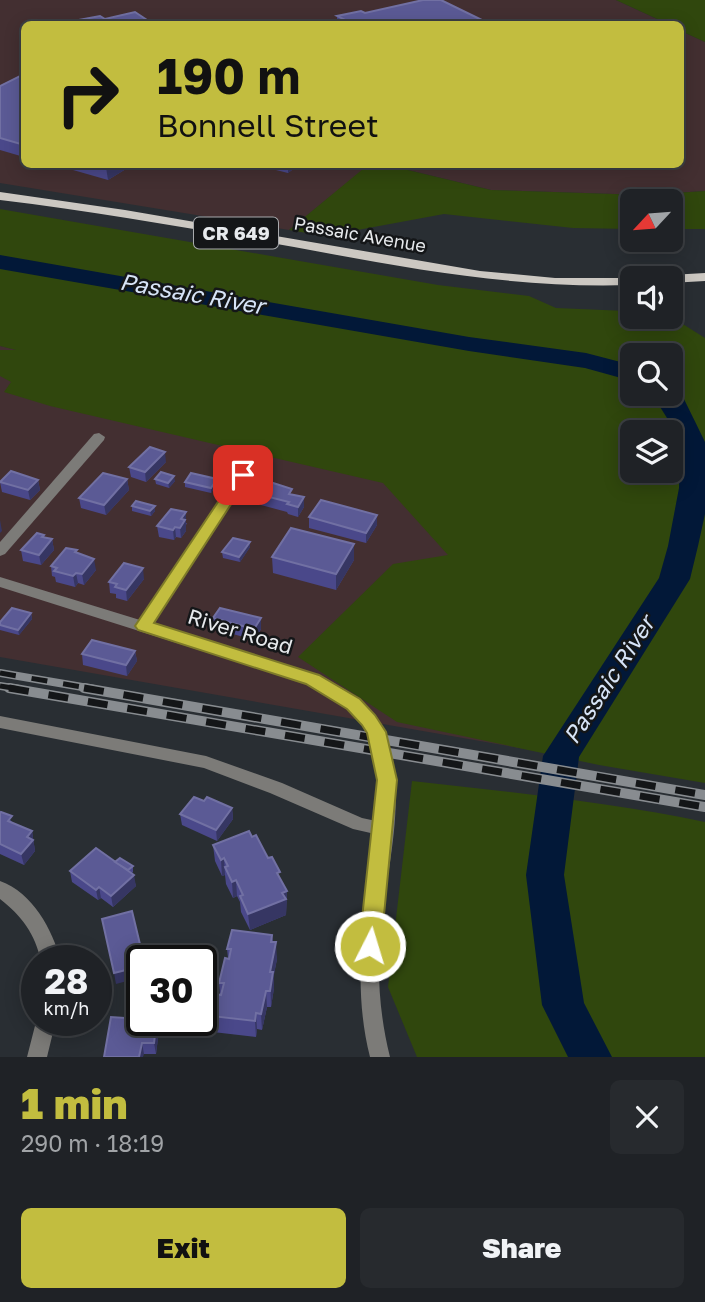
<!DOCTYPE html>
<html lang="en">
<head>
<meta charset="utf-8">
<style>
  :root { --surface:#1f2226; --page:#272a2e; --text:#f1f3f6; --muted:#a1a4a7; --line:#3c3f43; --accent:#c2bd3f }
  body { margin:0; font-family:"Golos Text",sans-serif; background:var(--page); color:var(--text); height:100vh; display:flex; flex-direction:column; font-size:26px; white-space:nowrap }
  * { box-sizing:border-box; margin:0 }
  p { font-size:23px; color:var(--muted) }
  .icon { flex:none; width:38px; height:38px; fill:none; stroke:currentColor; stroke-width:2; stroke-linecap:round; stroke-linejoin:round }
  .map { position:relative; height:1057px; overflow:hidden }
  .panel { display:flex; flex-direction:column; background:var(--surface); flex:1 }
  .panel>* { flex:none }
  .banner { position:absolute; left:21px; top:21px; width:663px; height:147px; border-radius:10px; box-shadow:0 4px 18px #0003,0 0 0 2px var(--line); background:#c2bd3f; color:#111; overflow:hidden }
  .needle { width:46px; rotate:244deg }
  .tools { position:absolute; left:620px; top:189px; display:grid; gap:14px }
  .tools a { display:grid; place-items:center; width:63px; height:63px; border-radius:10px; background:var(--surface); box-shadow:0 4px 18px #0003,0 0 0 2px var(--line); font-size:35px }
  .speed { position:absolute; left:21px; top:945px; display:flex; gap:14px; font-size:35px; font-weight:700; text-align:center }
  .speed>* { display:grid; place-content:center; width:91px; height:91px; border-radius:50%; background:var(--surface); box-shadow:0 4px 18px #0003,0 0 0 2px var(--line); line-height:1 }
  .speed small { font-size:18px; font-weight:400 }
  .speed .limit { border:4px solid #111; border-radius:10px; background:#fff; color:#111 }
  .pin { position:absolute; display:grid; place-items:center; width:60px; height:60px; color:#fff; margin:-30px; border-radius:14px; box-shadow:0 4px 10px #0006 }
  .me { position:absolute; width:77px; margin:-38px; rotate:5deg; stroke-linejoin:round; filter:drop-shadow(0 0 5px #0008) }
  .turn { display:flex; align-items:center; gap:24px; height:147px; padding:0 21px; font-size:32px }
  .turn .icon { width:91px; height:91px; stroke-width:2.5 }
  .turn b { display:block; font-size:49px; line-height:60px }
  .round { display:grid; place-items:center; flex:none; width:74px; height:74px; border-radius:10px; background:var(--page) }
  .summary { display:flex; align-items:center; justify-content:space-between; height:119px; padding:0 21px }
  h1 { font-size:42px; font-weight:800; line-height:52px; color:var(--accent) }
  .primary-button { display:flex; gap:14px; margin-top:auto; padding:14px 21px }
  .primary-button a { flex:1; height:80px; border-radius:10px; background:var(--accent); color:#111; font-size:28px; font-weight:800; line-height:80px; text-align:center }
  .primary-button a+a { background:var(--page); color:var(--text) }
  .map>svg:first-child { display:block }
</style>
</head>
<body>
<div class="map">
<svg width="705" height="1057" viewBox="0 0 705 1057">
  <rect width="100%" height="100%" fill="#292e33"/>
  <!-- industrial -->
  <g fill="#432f31">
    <polygon points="0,0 616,0 668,24 24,24 24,164 369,165 289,230 0,183"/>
    <polygon points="681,31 705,42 705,191 644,195 491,190 387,165 681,164"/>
    <polygon points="0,346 483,460 548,753 0,657"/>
  </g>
  <!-- green -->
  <g fill="#30470d" fill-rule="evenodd">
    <polygon points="616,0 705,0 705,42 681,31 681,24 668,24"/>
    <polygon points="369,164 387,165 491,190 644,195 705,191 705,229 670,229 670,201 632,201 632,229 573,228 444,214 325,236 289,230"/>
    <path d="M0,209L438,285L529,296L556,308L627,311L632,308V317L670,316L705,338V783L599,765L397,722L298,657L393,564L448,555L383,483L50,406L4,392L11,382L0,376V350H16L0,346ZM670,355V394H632V355ZM670,432V471H632V432Z"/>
    <path d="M412,781C510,792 608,802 705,822V1057H417L388,987Z"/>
  </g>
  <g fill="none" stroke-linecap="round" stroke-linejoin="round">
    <!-- river -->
    <g fill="#021838" fill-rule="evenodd">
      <polygon points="0,255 469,337 586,353 632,365 632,381 585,368 469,351 0,269"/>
      <polygon points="670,387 679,391 683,397 705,442 705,514 698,546 690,579 579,757 564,875 584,1003 612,1057 568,1057 542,1005 526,875 543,756 659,578 668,546 679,488 680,452 672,426 652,394 670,394"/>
    </g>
    <!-- street -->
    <g fill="#7c7b78" fill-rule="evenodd">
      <polygon points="99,433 105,437 104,440 5,554 0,556 0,542 94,434"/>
      <path d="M243,471L250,475L153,624C190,636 227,648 264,659C292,668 319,675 344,689C428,740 386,857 380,936C377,977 380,1017 390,1057H370C351,982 365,910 375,834L353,829L270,793L204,768L0,728V716L206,756L282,783L362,818L376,821C382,748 375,718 307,684L0,587V577L140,620L236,475Z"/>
      <path d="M0,881C33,893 52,929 61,961H41C35,934 22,916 0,899Z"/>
      <polygon points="37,1018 37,1020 56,1020 47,1057 27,1057"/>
    </g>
    <!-- primary -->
    <g fill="#ccc8c2" fill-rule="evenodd">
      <path d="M0,192L125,210L480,271L555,278H637H632V285C517,289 406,268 294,247C196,229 99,212 0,200Z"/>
      <polygon points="705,273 705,281 670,283 670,278 664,278 670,275"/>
    </g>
    <defs>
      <g id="rail-far1">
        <polyline points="0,673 94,689"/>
        <polyline points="0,686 19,689"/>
      </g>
      <g id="rail">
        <polyline points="9,688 705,807"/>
        <polyline points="84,688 705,795"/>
      </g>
    </defs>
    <!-- rail-far1 casing -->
    <use href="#rail-far1" stroke="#888c90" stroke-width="8"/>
    <!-- rail casing -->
    <use href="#rail" stroke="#888c90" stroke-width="10"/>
    <!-- rail-far1 -->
    <use href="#rail-far1" stroke="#141618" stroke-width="5" stroke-dasharray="16" stroke-linecap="butt"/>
    <!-- rail -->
    <use href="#rail" stroke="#141618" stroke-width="7" stroke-dasharray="20" stroke-linecap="butt"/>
  </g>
  <!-- wall -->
  <g fill="#4a488a">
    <polygon points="365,13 490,24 339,24 337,23 337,16"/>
    <polygon points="24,74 24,157 0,150 0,86"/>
    <polygon points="52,164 134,164 108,180"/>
    <polygon points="260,164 300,164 288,173 260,166"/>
    <polygon points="166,462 146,482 131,477 129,467"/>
    <polygon points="127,479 129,490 106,515 81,508 79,498"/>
    <polygon points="155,479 175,481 169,488 156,484"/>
    <polygon points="217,479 217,484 211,493 185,487 185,482"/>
    <polygon points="38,480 40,490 30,500 2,492 0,482"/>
    <polygon points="292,494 304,497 304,507 298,517 288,514 287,512 261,505 261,495"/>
    <polygon points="132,506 155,506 155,511 151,516 132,511"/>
    <polygon points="377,515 377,525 366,543 309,528 309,517"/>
    <polygon points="187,523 186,525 186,531 181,538 176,537 174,540 159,537 157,526"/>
    <polygon points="44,535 45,538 52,539 54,550 41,565 23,561 21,550"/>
    <polygon points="250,542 250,547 240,562 223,558 222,552"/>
    <polygon points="77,550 77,553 96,570 84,585 78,583 75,587 56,582 55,577 52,576 51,566"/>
    <polygon points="272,557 354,560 336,590 273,573"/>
    <polygon points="144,579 127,601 116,598 116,594 110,593 109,582"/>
    <polygon points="31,613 32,619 19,635 0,630 0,622"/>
    <polygon points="213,618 261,618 261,629 255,640 214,629"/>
    <polygon points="135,651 137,661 127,676 83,665 82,654"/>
    <polygon points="204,801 232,808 233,819 217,841 182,825 180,814"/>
    <polygon points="0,811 4,813 13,823 32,831 35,851 24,865 0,854"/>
    <polygon points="213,845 281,880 287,891 286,915 250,930 241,912 240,902 237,896 233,898 226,884 225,875 222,876 215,861"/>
    <polygon points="115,862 133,866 133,872 132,873 136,886 113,907 101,898 98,900 72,882 70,871"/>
    <polygon points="272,935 273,942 277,959 274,974 274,988 271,1007 267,1007 262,1030 257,1029 256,1037 213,1032 211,1016 220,995 219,983 228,958 227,949"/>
    <polygon points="142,1020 148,1020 148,1027 158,1038 156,1054 144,1054 104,1057"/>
  </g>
  <!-- shaded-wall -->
  <g fill="#363663">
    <polygon points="111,164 134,164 108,180 106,167"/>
    <polygon points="288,164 300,164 288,173"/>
    <polygon points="165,452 166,462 146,482 145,472"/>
    <polygon points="174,476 175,481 169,488 168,483"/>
    <polygon points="127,479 129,490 106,515 104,505"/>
    <polygon points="217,479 217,484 211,493 211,488"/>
    <polygon points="38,480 40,490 30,500 28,490"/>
    <polygon points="304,497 304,507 298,517 298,507"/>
    <polygon points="155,506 155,511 151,516 150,511"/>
    <polygon points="186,512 186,531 181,538 180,528 181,519"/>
    <polygon points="377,515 377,525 366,543 366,533"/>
    <polygon points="0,520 2,531 0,533"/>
    <polygon points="175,527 176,537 174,540 173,530"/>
    <polygon points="52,539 54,550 41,565 39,555"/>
    <polygon points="250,542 250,547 240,562 239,557"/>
    <polygon points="354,544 354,560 336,590 336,574"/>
    <polygon points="94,559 96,570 84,585 82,574"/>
    <polygon points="143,568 144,579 127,601 126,590"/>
    <polygon points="76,573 78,583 75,587 73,576"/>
    <polygon points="31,613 32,619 19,635 18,630"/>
    <polygon points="261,618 261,629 255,640 254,629"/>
    <polygon points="135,651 137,661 127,676 126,665"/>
    <polygon points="232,808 233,819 217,841 216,830"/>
    <polygon points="32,831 35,851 24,865 21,854 27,837"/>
    <polygon points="224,858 225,875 222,876 221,860"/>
    <polygon points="134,875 136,886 113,907 111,896"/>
    <polygon points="236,880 237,896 233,898 232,882"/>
    <polygon points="99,887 101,898 98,900 96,890"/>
    <polygon points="287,891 286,915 250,930 248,914"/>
    <polygon points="276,942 277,959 274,974 274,988 271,1007 270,972"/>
    <polygon points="142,966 142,977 116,984 114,973"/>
    <polygon points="266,991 267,1007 262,1030 261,1014"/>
    <polygon points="256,1013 257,1029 256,1037 255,1021"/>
    <polygon points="146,1020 148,1020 149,1022 146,1038 144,1027"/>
    <polygon points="156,1027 158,1038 156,1054 154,1043"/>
    <polygon points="142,1043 144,1054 143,1057 139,1057"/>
  </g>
  <!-- building -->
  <g fill="#5b5a95" stroke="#7170a3" stroke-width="2">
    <polygon points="423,0 441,0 490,24 353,24 337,16 361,11 365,13"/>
    <polygon points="135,12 153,24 57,24 100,16 105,19"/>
    <polygon points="221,22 226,24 211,24"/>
    <polygon points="24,74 24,145 0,138 0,86"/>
    <polygon points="96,164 111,164 106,167"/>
    <polygon points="150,447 165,452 145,472 129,467"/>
    <polygon points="11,471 38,480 28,490 0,482"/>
    <polygon points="161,472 174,476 168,483 155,479"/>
    <polygon points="103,473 127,479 104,505 79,498"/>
    <polygon points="191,473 217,479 211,488 185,482"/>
    <polygon points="270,482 292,489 289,494 304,497 298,507 287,504 289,502 261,495"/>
    <polygon points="321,500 377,515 366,533 309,517"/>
    <polygon points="136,501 155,506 150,511 132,506"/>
    <polygon points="171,509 186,512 181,519 185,520 180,528 175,527 173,530 157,526"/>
    <polygon points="291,528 354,544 336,574 272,557"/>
    <polygon points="37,533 44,535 42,537 52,539 39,555 21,550"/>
    <polygon points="233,538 250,542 239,557 222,552"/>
    <polygon points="66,548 77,550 75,552 94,559 82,574 76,573 73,576 54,571 57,568 51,566"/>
    <polygon points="124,563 143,568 126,590 115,587 117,584 109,582"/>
    <polygon points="12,608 31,613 18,630 0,625 0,622"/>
    <polygon points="220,608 261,618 254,629 213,618"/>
    <polygon points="92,640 135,651 126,665 82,654"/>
    <polygon points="194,797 204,801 207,797 232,808 216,830 180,814"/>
    <polygon points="1,812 12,816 8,821 32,831 27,837 33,840 21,854 0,844 0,813"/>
    <polygon points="249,831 252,837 256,835 268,858 272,857 280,872 277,873 287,891 282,893 286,899 248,914 240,896 243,895 236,880 232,882 225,867 228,866 224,858 221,860 213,845"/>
    <polygon points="96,848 134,875 111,896 99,887 96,890 70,871"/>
    <polygon points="120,858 133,866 128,870 115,862"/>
    <polygon points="132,911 144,961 142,961 142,966 114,973 102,919"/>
    <polygon points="232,930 272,935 271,942 276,942 270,972 273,972 270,991 266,991 261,1014 256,1013 255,1021 211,1016 216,994 221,995 224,983 219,983 225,958 229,959 231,949 227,949"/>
    <polygon points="126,1011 142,1011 142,1020 146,1020 144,1027 156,1027 154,1043 142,1043 139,1057 104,1057 111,1017 125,1018"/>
  </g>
  <!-- route -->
  <polygon fill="#c2bd3f" stroke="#7e7b29" stroke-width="2" points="243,471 250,475 154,623 319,675 360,699 375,715 386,732 397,780 381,946 378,952 370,955 362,952 359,946 377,780 367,733 362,725 347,709 306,684 138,630 135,626 238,472"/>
  <g text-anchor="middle" stroke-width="5" stroke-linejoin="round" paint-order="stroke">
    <!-- far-street labels -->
    <g font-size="18" fill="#e7eaed" stroke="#141618">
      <text transform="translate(360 235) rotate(10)" y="6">Passaic Avenue</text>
    </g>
    <!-- shield labels -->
    <rect fill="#141618" stroke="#a8aaad" stroke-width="2" x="194" y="217.5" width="84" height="31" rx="5"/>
    <g font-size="19" font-weight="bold" fill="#e7eaed">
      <text x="236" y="240">CR 649</text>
    </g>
    <!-- street labels -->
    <g font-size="21" fill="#e7eaed" stroke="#141618">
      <text transform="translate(240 632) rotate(17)" y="7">River Road</text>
    </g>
    <!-- water labels -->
    <g font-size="23" font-style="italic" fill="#d7e4f7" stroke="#141618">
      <text transform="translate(192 294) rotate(10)" y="8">Passaic River</text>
      <text transform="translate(609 680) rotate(-57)" y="8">Passaic River</text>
    </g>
  </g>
</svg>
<div class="tools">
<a><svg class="needle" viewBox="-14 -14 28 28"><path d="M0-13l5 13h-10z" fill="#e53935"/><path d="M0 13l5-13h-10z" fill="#a1a4a7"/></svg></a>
<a><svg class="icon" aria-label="sound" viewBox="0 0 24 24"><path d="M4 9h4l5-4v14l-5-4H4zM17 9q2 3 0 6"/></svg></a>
<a><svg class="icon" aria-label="search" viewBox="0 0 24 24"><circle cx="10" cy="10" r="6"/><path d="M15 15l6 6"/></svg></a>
<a><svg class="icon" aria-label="layers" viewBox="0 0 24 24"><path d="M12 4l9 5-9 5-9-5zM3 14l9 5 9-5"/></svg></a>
</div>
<div class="speed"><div>28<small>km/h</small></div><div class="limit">30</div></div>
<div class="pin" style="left:243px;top:475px;background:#d93025"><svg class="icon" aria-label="arrive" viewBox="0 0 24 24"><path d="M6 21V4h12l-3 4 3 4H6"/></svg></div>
<svg class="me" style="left:370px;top:946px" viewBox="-20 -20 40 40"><circle r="17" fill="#c2bd3f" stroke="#fff" stroke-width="3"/><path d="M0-11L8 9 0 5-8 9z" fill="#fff"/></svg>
<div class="banner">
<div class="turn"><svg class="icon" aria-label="right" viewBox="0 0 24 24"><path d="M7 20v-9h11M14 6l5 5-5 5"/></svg><div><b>190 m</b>Bonnell Street</div></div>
</div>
</div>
<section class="panel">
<div class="summary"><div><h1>1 min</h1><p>290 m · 18:19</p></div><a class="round"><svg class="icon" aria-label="close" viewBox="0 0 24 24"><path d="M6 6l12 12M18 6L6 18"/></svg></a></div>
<div class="primary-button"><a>Exit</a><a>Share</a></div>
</section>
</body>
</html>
